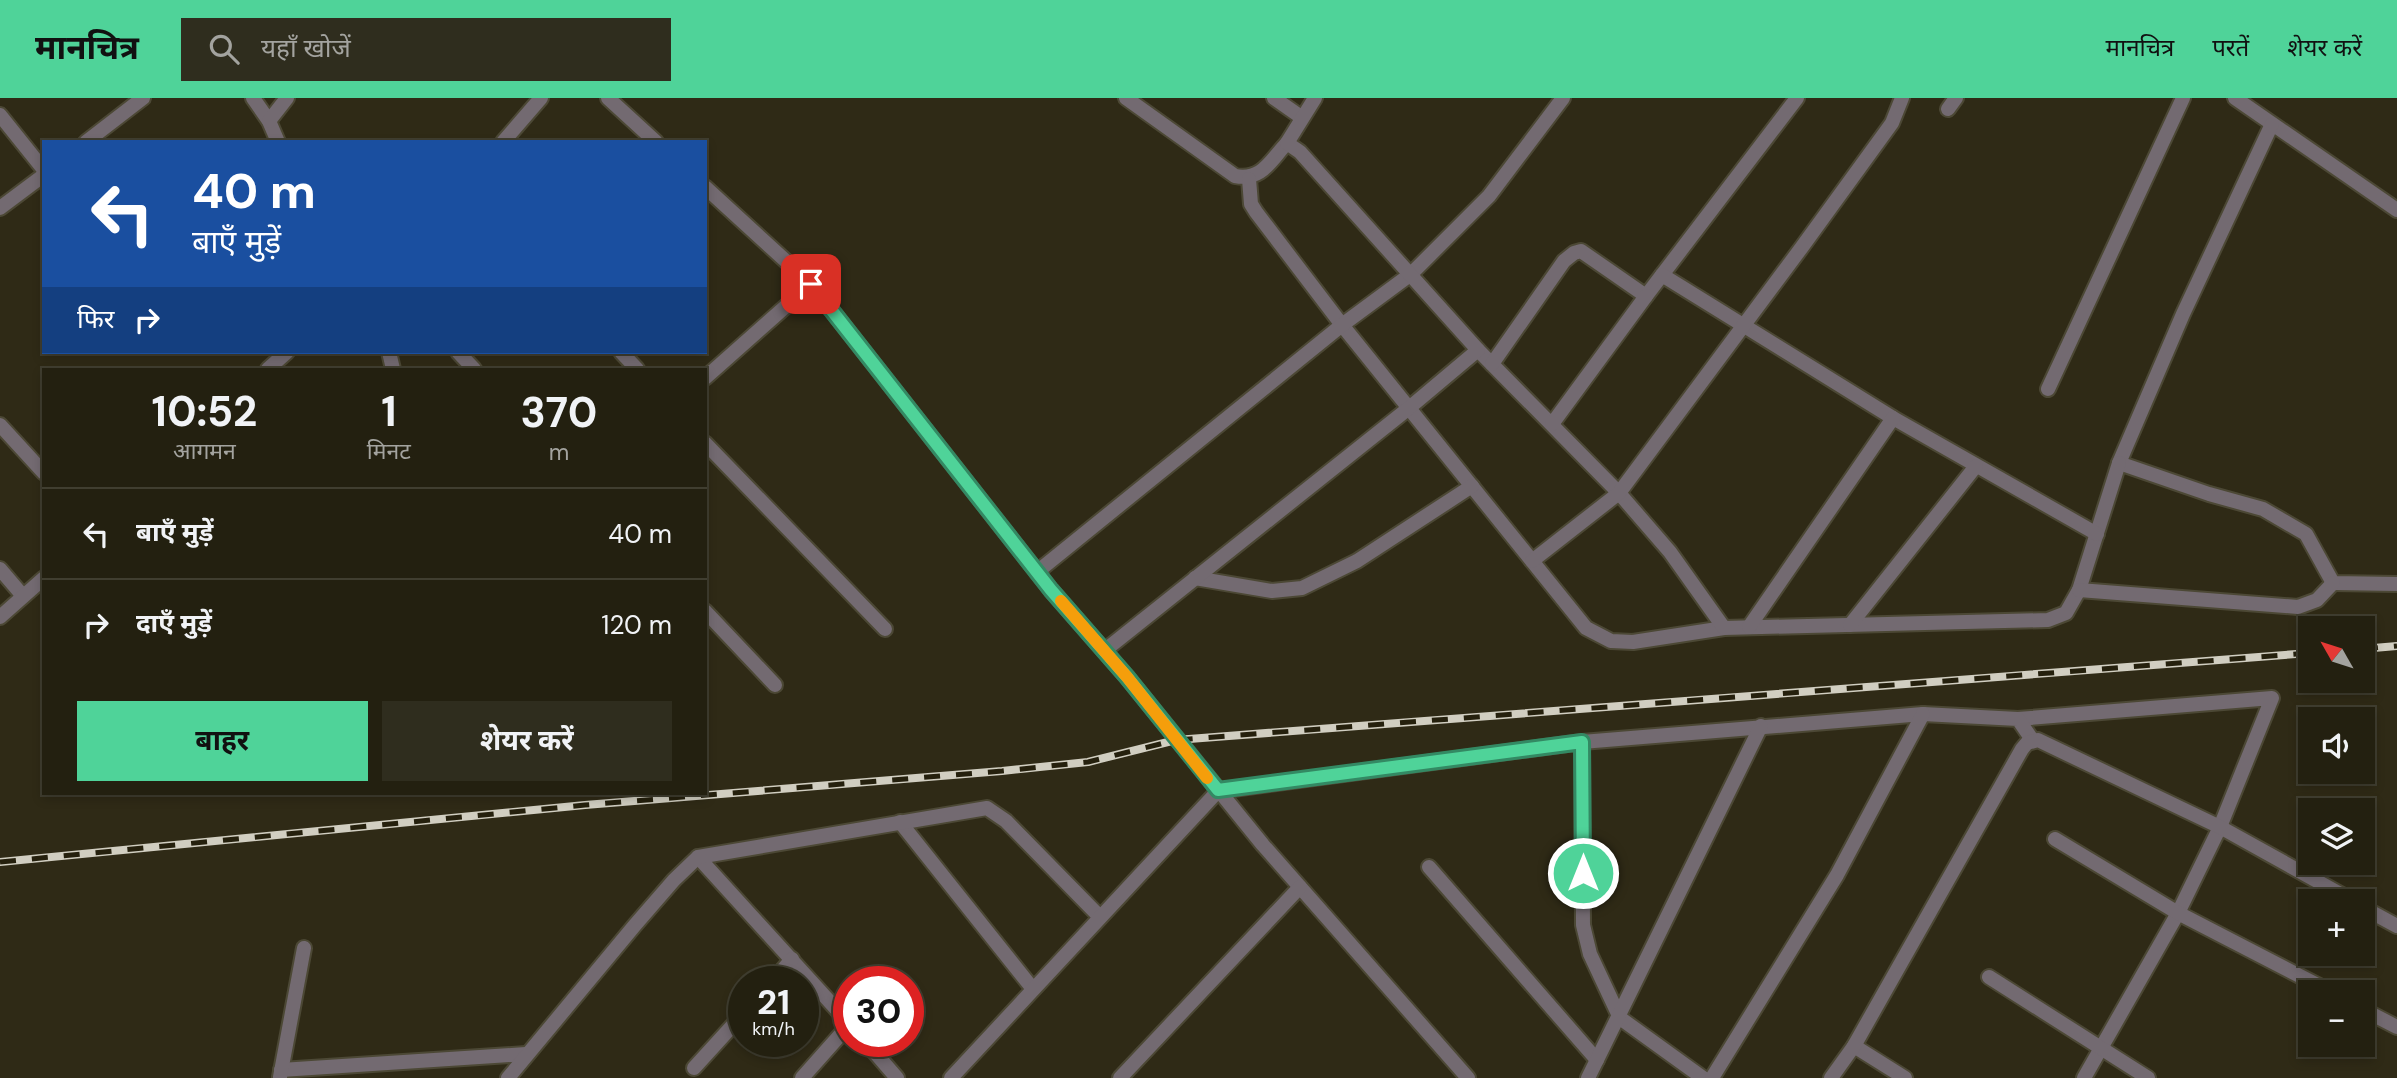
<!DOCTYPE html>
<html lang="hi">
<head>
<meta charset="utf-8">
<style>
  :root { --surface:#232010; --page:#2f2d1e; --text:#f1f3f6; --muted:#a3a39f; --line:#403e30; --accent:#4fd399 }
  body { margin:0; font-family:"DM Sans","Noto Sans Devanagari",sans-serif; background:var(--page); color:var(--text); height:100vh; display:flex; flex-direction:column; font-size:26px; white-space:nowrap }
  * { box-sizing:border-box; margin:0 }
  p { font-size:23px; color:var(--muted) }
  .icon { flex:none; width:38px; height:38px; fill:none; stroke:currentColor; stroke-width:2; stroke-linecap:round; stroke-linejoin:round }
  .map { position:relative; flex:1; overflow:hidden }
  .details { position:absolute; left:42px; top:270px; width:665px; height:427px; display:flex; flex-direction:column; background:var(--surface); border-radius:0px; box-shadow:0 4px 10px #0003,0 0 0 2px var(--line) }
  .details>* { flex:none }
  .banner { position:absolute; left:42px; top:42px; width:665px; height:214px; border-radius:0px; box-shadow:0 4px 10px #0003,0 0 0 2px var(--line); background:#1a4fa0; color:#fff; overflow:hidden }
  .needle { width:46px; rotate:309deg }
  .tools { position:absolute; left:2298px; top:518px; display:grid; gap:14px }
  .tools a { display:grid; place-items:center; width:77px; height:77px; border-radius:0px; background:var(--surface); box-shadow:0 4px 10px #0003,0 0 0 2px var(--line); font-size:35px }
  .speed { position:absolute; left:728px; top:868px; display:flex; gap:14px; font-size:35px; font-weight:700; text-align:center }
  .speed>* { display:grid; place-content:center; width:91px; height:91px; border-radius:50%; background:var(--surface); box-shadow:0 4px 10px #0003,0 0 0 2px var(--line); line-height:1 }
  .speed small { font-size:18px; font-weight:400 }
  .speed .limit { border:10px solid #d22; background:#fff; color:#111 }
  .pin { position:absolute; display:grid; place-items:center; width:60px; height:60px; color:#fff; margin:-30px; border-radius:14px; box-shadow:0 4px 10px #0006 }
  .me { position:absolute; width:77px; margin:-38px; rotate:0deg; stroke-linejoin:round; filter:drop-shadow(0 0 5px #0008) }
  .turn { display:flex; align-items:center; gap:24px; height:147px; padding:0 35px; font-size:32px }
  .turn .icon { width:91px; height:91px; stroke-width:2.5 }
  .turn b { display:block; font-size:49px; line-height:60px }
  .then { display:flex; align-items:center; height:66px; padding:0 35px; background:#0003; gap:14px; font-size:26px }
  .eta { display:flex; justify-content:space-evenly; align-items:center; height:119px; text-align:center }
  .eta b { font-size:42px; font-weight:700; line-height:49px }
  .button { display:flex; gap:14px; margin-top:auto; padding:14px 35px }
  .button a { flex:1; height:80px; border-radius:0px; background:var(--accent); color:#111; font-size:28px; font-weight:700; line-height:80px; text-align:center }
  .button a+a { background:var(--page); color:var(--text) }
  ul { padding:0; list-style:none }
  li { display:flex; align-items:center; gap:21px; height:91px; padding:0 35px; border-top:2px solid var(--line) }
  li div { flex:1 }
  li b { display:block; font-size:26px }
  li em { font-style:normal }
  header { display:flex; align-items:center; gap:42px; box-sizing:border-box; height:98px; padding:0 35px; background:var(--accent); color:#111 }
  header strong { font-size:33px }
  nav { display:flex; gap:38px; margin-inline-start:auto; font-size:24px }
  .search { width:490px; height:63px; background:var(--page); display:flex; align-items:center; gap:18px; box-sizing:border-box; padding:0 24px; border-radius:0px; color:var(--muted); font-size:26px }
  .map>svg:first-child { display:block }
</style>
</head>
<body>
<header>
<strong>मानचित्र</strong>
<div class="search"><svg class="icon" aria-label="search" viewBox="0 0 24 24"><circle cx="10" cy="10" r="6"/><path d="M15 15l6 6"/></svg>यहाँ खोजें</div>
<nav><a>मानचित्र</a><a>परतें</a><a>शेयर करें</a></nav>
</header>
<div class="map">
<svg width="2397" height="980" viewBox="0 0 2397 980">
  <rect width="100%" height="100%" fill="#2f2a16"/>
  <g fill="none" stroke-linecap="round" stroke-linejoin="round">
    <defs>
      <g id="street">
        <polyline points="253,0 269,23 278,44"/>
        <polyline points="608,0 656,44"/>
        <path d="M1126,0L1235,78C1262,83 1270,63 1287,45"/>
        <polyline points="1274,0 1301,19"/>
        <polyline points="2235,0 2397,112"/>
        <polyline points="1948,11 1956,0"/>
        <polyline points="0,17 44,72"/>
        <polyline points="269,23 287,0"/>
        <polyline points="2272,26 2183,216 2119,365 2209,396 2263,411 2306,436 2333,485 2397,486"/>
        <polyline points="86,44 143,0"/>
        <polyline points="503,44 541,0"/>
        <polyline points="1249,81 1251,106 1256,114 1342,227 1586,530 1611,543 1633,544 1724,530"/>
        <polyline points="705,89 811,186 1051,492 1127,579 1263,747 1468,980"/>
        <polyline points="0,110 44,77"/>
        <polyline points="1662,177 1797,0"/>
        <polyline points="1478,252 1619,395 1670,454 1724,530 2048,522 2066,515 2079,492 2119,365"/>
        <polyline points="389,254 393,271"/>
        <polyline points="458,254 474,271"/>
        <polyline points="621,254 637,271"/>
        <polyline points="1492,266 1564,163 1574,155 1581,153 1646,198 1662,177 1893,320 2097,436"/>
        <polyline points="268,271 287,254"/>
        <polyline points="705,280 811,186"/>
        <polyline points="2048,291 2183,0"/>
        <polyline points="1552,326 1646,198"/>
        <polyline points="0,327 44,375"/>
        <polyline points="705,345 885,531"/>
        <polyline points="1532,463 1619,395 1802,149 1892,25 1902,0"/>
        <polyline points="0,471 23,498"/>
        <polyline points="1037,474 1342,227 1411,176 1489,98 1563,0"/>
        <polyline points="1195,480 1272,493 1302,490 1357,463 1472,388"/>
        <polyline points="2079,492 2298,509 2317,502 2333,485"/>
        <polyline points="705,513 775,587"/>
        <polyline points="0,519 44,480"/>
        <polyline points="1850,527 1976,368"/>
        <polyline points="1749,529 1893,320"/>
        <polyline points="1104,553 1409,310 1478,252 1300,54 1287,45 1315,0"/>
        <polyline points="2018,621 2272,600 2220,729 2178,815 2084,980"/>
        <polyline points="1582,644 1583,827 1590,856 1620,920 1703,980"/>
        <polyline points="900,724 1033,891"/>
        <polyline points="2055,741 2178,815 2331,894"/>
        <polyline points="698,759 849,925"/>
        <polyline points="1429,769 1597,962"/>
        <polyline points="2362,809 2397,828"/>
        <polyline points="1989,879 2148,980"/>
        <polyline points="772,884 792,861"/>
        <polyline points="2362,911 2397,929"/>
        <polyline points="865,943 897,980"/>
        <polyline points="1854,948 1905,980"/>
        <polyline points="694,970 744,915"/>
        <polyline points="281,972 526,956"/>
        <polyline points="280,979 304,850"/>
        <polyline points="508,980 635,827 674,782 698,759 987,710 1006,723 1100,819"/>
        <polyline points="802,980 849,927"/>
        <polyline points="951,980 1218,693 1582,644 1923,616 2018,621 2033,643"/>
        <polyline points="1120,980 1300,789"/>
        <polyline points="1588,980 1761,628"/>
        <polyline points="1712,980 1837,777 1923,616"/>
        <polyline points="1831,980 1854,948 2022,651 2027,645 2038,642 2220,729 2353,803"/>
      </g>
    </defs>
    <!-- street casing -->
    <use href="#street" stroke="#4c4835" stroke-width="18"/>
    <!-- street -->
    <use href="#street" stroke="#736a71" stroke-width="14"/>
    <defs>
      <g id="rail">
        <polyline points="2362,551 2397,548"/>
        <polyline points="0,764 585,707 1002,673 1088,664 1176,642 2310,555"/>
      </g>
    </defs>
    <!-- rail casing -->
    <use href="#rail" stroke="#d1cec1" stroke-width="8"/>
    <!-- rail -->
    <use href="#rail" stroke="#25200d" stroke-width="5" stroke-dasharray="16" stroke-linecap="butt"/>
  </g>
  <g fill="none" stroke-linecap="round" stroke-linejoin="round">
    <defs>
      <polyline id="route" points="811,186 1051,492 1127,579 1218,692 1582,644 1583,775"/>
    </defs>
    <!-- route casing -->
    <use href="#route" stroke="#338963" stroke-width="18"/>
    <!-- route -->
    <use href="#route" stroke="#4fd399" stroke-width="12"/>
    <!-- slow -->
    <polyline stroke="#f59e0b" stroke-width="12" points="1061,503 1127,579 1207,680"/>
  </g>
</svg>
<div class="tools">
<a><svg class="needle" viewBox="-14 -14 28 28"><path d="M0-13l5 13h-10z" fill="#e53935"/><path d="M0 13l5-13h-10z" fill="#a3a39f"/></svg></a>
<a><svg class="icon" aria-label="sound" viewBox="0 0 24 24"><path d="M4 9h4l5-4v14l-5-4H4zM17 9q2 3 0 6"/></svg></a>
<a><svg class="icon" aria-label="layers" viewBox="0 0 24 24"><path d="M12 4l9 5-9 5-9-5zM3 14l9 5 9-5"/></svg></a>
<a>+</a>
<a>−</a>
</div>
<div class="speed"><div>21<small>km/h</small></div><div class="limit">30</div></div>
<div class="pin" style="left:811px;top:186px;background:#d93025"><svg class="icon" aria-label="arrive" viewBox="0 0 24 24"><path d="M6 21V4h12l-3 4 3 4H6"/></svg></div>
<svg class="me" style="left:1583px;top:775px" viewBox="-20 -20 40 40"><circle r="17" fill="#4fd399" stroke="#fff" stroke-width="3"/><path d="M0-11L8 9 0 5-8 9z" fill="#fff"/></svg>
<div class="banner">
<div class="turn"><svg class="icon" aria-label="left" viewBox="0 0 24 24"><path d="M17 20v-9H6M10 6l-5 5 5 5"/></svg><div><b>40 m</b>बाएँ मुड़ें</div></div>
<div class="then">फिर<svg class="icon" aria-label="right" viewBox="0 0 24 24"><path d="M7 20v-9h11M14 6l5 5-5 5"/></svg></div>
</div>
<section class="details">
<div class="eta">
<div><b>10:52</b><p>आगमन</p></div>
<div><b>1</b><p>मिनट</p></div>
<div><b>370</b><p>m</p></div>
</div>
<ul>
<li><svg class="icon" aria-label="left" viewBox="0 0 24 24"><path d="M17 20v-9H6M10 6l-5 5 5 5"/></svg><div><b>बाएँ मुड़ें</b></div><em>40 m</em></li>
<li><svg class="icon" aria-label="right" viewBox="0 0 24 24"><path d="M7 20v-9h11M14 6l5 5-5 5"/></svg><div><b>दाएँ मुड़ें</b></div><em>120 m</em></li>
</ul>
<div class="button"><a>बाहर</a><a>शेयर करें</a></div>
</section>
</div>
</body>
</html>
